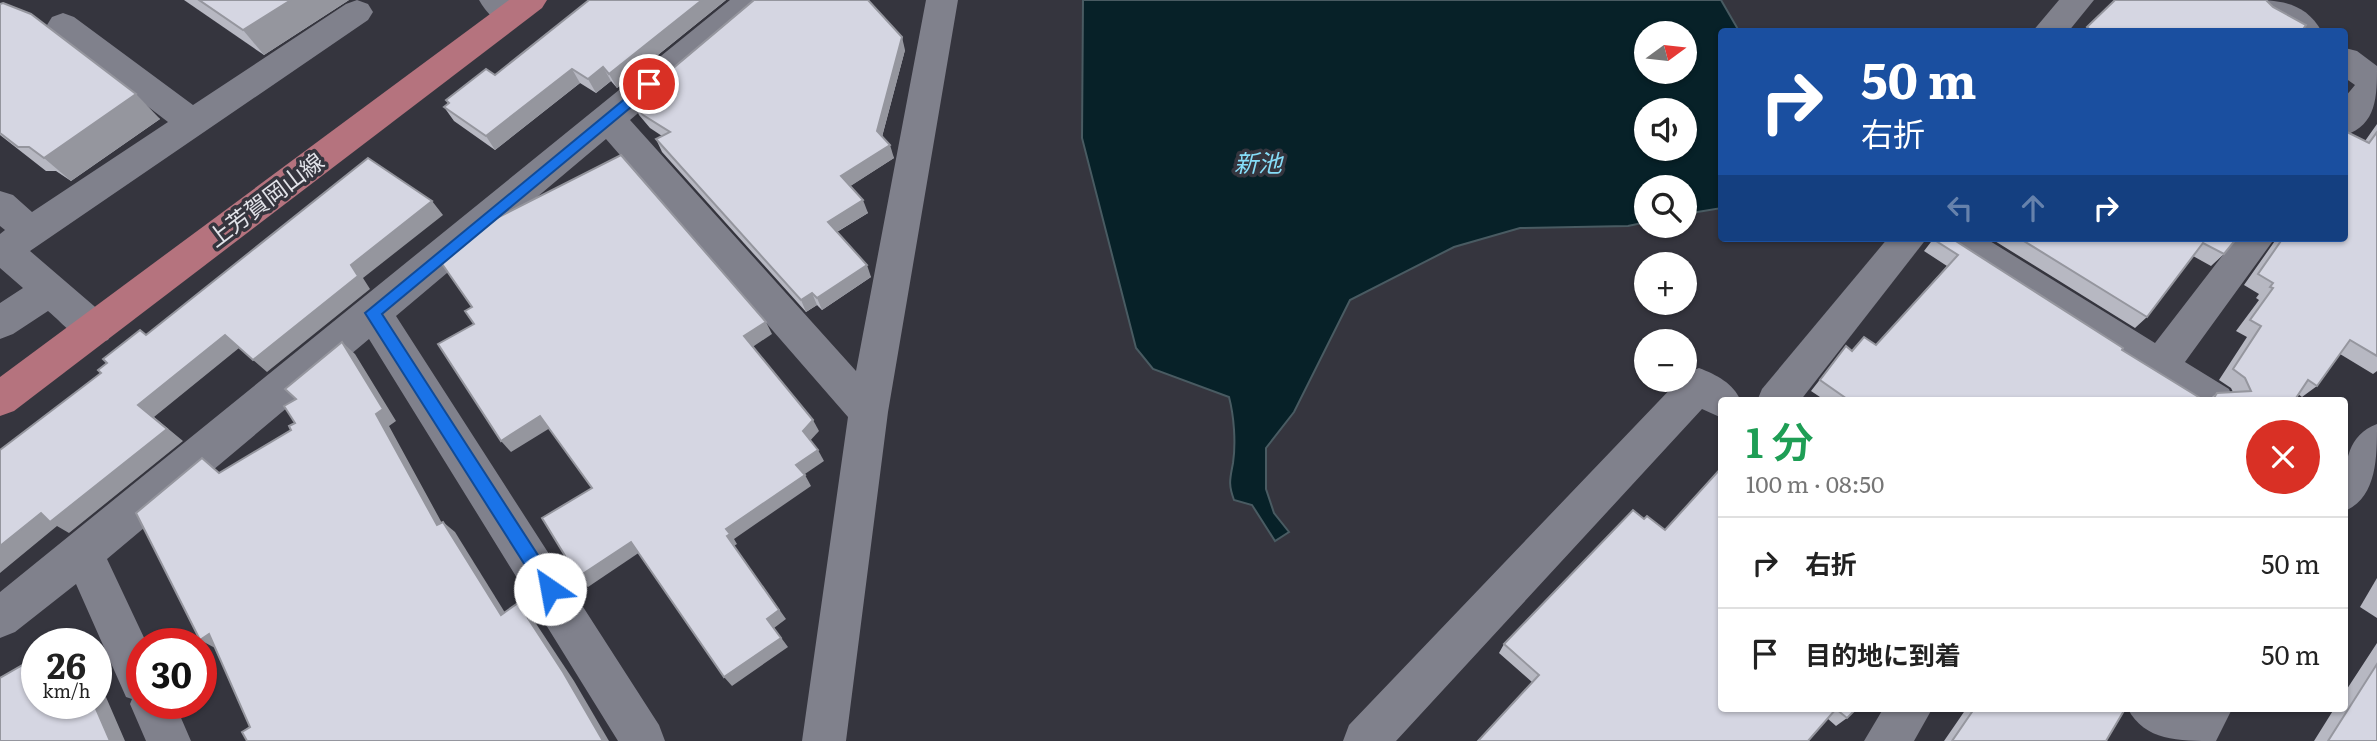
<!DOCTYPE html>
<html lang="ja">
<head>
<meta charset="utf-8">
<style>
  :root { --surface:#fff; --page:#f6f6f6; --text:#222; --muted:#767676; --line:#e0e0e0 }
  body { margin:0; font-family:Literata,"Noto Sans JP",serif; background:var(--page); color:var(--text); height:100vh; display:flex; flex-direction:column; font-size:26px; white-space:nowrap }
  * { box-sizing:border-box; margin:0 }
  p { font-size:23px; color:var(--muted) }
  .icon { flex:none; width:38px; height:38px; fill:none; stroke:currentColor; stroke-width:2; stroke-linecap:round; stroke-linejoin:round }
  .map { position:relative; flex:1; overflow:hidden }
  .details { position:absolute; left:1718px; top:397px; width:630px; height:315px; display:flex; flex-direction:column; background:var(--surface); border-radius:7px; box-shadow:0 2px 5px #0004 }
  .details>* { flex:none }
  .banner { position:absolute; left:1718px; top:28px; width:630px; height:214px; border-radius:7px; box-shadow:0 2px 5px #0004; background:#1a4fa0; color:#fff; overflow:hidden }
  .needle { width:46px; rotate:75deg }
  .fabs { position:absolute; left:1634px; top:21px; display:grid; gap:14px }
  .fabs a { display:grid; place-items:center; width:63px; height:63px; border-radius:50%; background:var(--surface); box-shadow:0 2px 5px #0004; font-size:35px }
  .speed { position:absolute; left:21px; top:628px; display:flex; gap:14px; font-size:35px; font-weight:700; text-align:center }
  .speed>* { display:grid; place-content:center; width:91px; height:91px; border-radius:50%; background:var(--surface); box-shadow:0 2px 5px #0004; line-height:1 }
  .speed small { font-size:18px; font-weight:400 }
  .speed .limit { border:10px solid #d22; background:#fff; color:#111 }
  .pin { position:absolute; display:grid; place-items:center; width:60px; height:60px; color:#fff; margin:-30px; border:4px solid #fff; border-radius:50%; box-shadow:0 2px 7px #0007 }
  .me { position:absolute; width:77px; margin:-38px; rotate:327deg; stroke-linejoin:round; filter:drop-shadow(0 0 5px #0008) }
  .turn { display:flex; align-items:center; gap:24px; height:147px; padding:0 28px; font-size:32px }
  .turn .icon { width:91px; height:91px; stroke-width:2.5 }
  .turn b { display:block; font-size:49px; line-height:60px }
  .lanes { display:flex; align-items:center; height:66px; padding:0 28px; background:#0003; justify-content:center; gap:35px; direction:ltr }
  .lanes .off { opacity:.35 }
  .round { display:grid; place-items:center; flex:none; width:74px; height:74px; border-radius:37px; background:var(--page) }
  .summary { display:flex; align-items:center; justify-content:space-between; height:119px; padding:0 28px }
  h1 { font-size:42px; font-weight:600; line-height:52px; color:#1e9e55 }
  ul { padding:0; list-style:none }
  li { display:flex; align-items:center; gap:21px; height:91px; padding:0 28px; border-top:2px solid var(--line) }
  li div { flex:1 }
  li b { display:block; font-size:26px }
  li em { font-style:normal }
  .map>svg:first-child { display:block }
</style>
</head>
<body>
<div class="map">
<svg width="2377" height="741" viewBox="0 0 2377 741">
  <rect width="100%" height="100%" fill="#35353e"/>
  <!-- water -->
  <path fill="#072128" stroke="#495b62" stroke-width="2" fill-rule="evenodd" d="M1083,0H1721L1739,31L1722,32V208L1685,214V187H1647V222L1628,226L1520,228L1454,247L1350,300L1294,412L1266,448V489L1274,513L1289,532L1275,541L1252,505L1234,500C1228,484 1230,479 1233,463C1236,443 1234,416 1229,397L1153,369L1136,348L1082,138ZM1647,33H1685V72H1647ZM1647,110H1685V149H1647Z"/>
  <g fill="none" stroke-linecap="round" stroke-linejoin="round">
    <!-- minor -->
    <g fill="#80818c" fill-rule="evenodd">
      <path d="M357,0L368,4L373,12L368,20L30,251L108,318L114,329L108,340C82,349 67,327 48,311L13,334L0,339V303L23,288L0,268V234L5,230L0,226V191L13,195L32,212L168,122L52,33L47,25L52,17L63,13L74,17L193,105L346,4Z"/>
      <path d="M479,0H515L526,15L521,23C501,29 489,17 479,0Z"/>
      <polygon points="730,0 767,0 762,8 630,120 856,371 926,0 958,0 888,412 846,741 802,741 848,417 606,139 396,316 659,725 665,741 618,741 369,339 107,559 147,644 142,644 142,704 175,704 191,741 146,741 130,704 132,699 126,697 76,584 15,632 0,638 0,592"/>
      <polygon points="2059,0 2094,0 2068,32 2032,32"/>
      <path d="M2248,0C2279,0 2305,1 2322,32C2290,32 2266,31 2248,0Z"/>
      <path d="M2345,48L2357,51L2377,66C2377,96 2377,125 2345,135V97L2355,85L2345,78Z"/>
      <polygon points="1888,238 1927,238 1800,401 1757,401 1762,389"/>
      <polygon points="1938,238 1985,238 2155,343 2236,238 2275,238 2185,362 2229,389 2234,401 2182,401 1943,248"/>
      <path d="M1699,368C1717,375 1733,383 1741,401H1722V418L1702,409L1396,741H1343L1349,725L1679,380H1685V373Z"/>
      <path d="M2377,424C2377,458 2377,497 2345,511C2345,478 2340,438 2377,424Z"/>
      <polygon points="1883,709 1932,709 1914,741 1864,741"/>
      <path d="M2128,709H2232L2216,741C2178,741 2145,741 2128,709Z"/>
    </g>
    <!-- major -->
    <polygon fill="#b5737e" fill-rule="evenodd" points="509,0 547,0 542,8 14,411 0,416 0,377"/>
  </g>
  <!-- wall -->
  <g fill="#b7b8c2">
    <polygon points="184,0 349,0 264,55"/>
    <polygon points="589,0 726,0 617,88 611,81 596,93 580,83 495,150 454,121 444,107 448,103 446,100 495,75"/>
    <polygon points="0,4 160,119 71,181 56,171 46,171 0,135"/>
    <polygon points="2087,27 2301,32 2084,32"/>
    <polygon points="905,50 882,137 894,158 850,186 868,213 837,232 871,277 822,310 817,305 806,312 662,152 656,139 662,136 650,128 639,115 633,102"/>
    <polygon points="2377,124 2377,371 2373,374 2340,354 2317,386 2302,397 2298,394 2294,401 2207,401 2217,393 2233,392 2231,388 2219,380 2247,337 2236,331 2259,300 2256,298 2259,294 2244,285 2277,238 2345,238 2365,141"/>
    <polygon points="1934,238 2122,350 2205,401 1826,401 1811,391 1846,346 1852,351 1876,345 1947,266 1924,251"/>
    <polygon points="1990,238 2237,238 2224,254 2211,266 2193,256 2147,317 2135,328"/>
    <polygon points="2377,578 2377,618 2360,607"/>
    <polygon points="2377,643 2377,741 2314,741 2334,709 2345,709 2345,692"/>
    <polygon points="1504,644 1856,709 1847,718 1836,726 1827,718 1532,682 1499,653"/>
    <polygon points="1966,709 2124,709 2106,741 1944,741"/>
  </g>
  <!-- shaded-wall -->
  <g fill="#95969e">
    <polygon points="291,0 349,0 264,55 243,30"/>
    <polygon points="702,0 726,0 617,88 609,74"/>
    <polygon points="902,37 905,50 880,144 877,131"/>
    <polygon points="603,67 611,81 596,93 588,79"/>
    <polygon points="572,69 580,83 495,150 486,136"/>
    <polygon points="136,94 160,119 71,181 44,158"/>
    <polygon points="890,145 894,158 846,189 841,176"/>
    <polygon points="863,200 868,213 833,234 828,222"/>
    <polygon points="432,201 443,215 363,278 370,289 267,372 253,360 351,265"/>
    <polygon points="867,265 871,277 822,310 817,298"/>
    <polygon points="812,293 817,305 806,312 801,300"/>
    <polygon points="766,322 772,334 751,348 744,336"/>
    <polygon points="225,335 239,348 154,417 183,441 69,533 57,526 0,573 0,546 138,405"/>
    <polygon points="342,342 355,354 396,421 389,426 449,536 437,525 376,414"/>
    <polygon points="540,416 550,428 511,452 501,441"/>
    <polygon points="813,420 819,431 808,443 803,431"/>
    <polygon points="818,450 824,461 802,476 796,465"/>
    <polygon points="805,475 811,486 734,539 737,544 734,546 786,619 774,628 788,647 732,686 724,677 767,619 727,536 726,529"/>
    <polygon points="443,522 455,532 512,624 501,615"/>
    <polygon points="631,542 640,552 588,587 578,577"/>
    <polygon points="518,603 529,613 574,681 609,741 603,741"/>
    <polygon points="209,634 217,649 200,640"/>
    <polygon points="96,674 125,741 110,741 94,704 96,704"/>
  </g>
  <!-- building -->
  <g fill="#d5d6e2" stroke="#95969e" stroke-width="2">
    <polygon points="199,0 291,0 243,30"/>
    <polygon points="589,0 702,0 609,74 603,67 588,79 572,69 486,136 444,107 449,103 446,100 486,69 495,75"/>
    <polygon points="754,0 868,0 902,37 877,131 890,145 841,176 863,200 828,222 867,265 817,298 812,293 801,300 656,139 670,132 643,115 633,102"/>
    <polygon points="2115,0 2266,0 2273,7 2306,25 2301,32 2093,32 2087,27"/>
    <polygon points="3,3 31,14 136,94 44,158 29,147 18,147 0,133 0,4"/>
    <polygon points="2345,131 2369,143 2377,132 2377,356 2350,340 2317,386 2308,380 2294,401 2212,401 2217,393 2251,391 2245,378 2233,369 2261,326 2250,320 2273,288 2270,287 2273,283 2258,274 2283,238 2345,238"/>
    <polygon points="621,155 766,322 744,336 813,420 803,431 818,450 796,465 805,475 726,529 730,534 727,536 779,610 767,619 781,638 724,677 631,542 578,577 542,518 592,488 540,416 501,441 438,344 474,324 465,311 472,307 440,261 483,225"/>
    <polygon points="368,158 432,201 351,265 358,276 253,360 225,335 138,405 167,429 50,522 41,513 0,546 0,450 101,373 98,370 107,363 103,359 140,330 146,335"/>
    <polygon points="1934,238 1951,238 2123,348 2122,350 2205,401 1850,401 1820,380 1846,346 1852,351 1864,337 1876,345 1958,255 1933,239"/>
    <polygon points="2019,238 2237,238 2224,254 2203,243 2147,317"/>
    <polygon points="342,342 383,409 376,414 437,525 443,522 501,615 518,603 563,672 603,741 247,741 242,732 250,727 209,634 200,640 136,513 202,458 219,473 291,430 289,426 295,423 284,406 296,399 285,389"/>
    <polygon points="1722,467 1722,709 1836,709 1808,741 1478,741 1539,675 1504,644 1633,510 1644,519 1647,516 1665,530"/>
    <polygon points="33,659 35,665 37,664 37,704 94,704 110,741 0,741 0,678"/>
    <polygon points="2377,664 2377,741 2328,741"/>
    <polygon points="1836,709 1856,709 1847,718"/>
    <polygon points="1974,709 2125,709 2106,741 1952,741"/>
  </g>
  <!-- route -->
  <polygon fill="#1a73e8" stroke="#114b97" stroke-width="2" points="649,79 654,81 654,88 382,314 556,583 559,589 556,595 550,597 544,595 365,313"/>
  <g text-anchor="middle" stroke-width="7" stroke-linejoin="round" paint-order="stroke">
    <!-- street labels -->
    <g font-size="23" fill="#e2e3e9" stroke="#35353e">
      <text transform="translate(266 200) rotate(-37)" y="8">上芳賀岡山線</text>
    </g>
    <!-- water labels -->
    <g font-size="24" font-style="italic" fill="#86ddf8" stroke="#35353e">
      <text x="1258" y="172">新池</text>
    </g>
  </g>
</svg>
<div class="fabs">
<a><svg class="needle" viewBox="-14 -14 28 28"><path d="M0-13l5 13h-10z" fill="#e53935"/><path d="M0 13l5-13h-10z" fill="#767676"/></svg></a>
<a><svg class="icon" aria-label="sound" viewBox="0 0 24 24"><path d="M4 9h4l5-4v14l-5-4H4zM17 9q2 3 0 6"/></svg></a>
<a><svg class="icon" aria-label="search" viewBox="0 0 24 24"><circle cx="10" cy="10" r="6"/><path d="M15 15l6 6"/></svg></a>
<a>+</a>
<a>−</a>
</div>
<div class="speed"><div>26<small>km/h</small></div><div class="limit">30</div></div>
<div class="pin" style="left:649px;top:84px;background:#d93025"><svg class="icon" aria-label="arrive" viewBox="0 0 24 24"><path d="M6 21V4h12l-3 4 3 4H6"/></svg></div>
<svg class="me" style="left:550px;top:589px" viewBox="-20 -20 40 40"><circle r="19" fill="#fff"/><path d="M0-13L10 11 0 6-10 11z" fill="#1a73e8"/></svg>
<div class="banner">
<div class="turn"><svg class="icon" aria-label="right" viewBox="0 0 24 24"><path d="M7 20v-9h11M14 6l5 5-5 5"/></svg><div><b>50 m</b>右折</div></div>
<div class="lanes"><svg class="icon off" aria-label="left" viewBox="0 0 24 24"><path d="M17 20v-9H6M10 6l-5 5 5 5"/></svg><svg class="icon off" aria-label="ahead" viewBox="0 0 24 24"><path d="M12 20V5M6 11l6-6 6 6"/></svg><svg class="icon" aria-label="right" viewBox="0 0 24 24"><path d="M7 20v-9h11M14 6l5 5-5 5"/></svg></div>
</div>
<section class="details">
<div class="summary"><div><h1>1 分</h1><p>100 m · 08:50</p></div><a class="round" style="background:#d93025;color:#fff"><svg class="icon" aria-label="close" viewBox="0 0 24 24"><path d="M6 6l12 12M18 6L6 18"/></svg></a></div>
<ul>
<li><svg class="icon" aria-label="right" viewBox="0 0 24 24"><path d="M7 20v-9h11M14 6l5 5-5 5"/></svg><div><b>右折</b></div><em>50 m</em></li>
<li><svg class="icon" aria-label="arrive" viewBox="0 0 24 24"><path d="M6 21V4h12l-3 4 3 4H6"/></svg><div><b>目的地に到着</b></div><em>50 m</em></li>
</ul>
</section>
</div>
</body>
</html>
